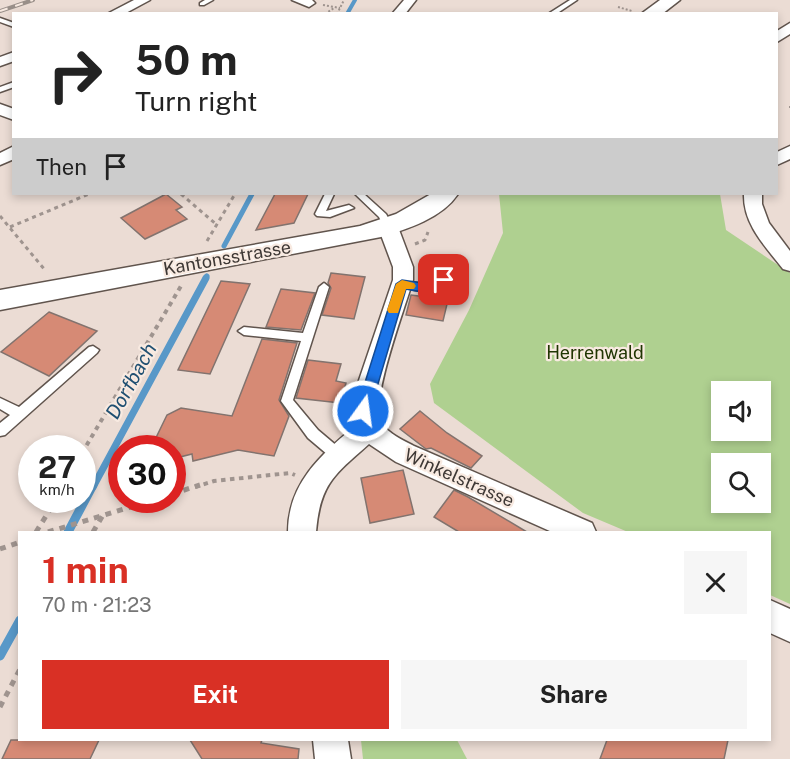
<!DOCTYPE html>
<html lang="en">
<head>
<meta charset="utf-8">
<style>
  :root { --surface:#fff; --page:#f6f6f6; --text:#222; --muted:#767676; --accent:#d93025 }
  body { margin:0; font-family:"Public Sans",sans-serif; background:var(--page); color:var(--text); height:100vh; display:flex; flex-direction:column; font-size:22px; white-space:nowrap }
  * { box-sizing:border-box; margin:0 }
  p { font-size:20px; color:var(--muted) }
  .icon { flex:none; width:33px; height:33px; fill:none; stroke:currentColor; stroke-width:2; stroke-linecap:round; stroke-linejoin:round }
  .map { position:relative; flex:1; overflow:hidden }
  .drawer { position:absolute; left:18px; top:531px; width:753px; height:210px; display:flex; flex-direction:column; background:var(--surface); border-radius:0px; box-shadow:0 3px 9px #0003 }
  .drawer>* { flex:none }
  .top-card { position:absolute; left:12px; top:12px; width:766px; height:183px; border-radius:0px; box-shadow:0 3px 9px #0003; background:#fff; color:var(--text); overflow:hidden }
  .fabs { position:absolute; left:711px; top:381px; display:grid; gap:12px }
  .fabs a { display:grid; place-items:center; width:60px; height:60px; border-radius:0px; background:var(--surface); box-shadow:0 3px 9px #0003; font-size:30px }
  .speed { position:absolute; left:18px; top:435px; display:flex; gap:12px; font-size:30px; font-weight:700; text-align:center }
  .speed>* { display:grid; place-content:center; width:78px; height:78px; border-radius:50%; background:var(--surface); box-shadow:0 3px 9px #0003; line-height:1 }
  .speed small { font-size:15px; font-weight:400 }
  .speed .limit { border:9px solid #d22; background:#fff; color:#111 }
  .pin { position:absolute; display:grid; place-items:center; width:51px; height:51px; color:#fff; margin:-26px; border-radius:12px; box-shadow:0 3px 9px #0006 }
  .me { position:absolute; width:66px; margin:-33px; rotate:14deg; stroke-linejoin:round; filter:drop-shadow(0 0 4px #0008) }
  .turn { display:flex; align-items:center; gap:21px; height:126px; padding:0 24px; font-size:27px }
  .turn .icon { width:78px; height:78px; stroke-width:2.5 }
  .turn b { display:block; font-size:42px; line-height:51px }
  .then { display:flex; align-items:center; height:57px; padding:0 24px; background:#0003; gap:12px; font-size:22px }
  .round { display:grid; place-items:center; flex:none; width:63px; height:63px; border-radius:0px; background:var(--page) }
  .overview { display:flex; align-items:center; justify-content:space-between; height:102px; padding:0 24px }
  h1 { font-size:36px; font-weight:700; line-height:45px; color:var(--accent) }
  .primary-button { display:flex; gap:12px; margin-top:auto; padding:12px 24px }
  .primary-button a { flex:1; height:69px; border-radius:0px; background:var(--accent); color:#fff; font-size:24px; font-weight:700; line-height:69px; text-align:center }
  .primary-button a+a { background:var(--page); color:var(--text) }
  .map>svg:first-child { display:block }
</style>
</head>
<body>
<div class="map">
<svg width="790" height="759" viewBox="0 0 790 759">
  <rect width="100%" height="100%" fill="#ebdcd4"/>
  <!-- green -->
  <g fill="#afd090" fill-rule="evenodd">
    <path d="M499,194H720L726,230L790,273V604L770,595V532H628L583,513L434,403L430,384L469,310L503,233ZM722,392H760V430H722ZM722,464H760V502H722Z"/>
    <polygon points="361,740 457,740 467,759 363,759"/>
  </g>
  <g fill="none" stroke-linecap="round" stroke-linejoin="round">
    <!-- stream-far3 -->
    <polyline stroke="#5898c8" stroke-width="4" points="347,14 355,0"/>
    <!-- stream-far2 -->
    <g stroke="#5898c8" stroke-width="5">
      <polyline points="224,246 252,194"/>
      <polyline points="205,279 207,276"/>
    </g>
    <!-- stream-far1 -->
    <polyline stroke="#5898c8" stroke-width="7" points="93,487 206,278"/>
    <!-- stream -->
    <g stroke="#5898c8" stroke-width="9">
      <polyline points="68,532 93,485"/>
      <polyline points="0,656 20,620"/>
    </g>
  </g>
  <!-- building -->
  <g fill="#d68a75" stroke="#82736e" stroke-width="1.5">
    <polygon points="166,194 182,207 176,210 187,219 145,239 121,218"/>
    <polygon points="275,194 308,194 294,223 256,230"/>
    <polygon points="331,273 365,277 354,319 322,315 331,288 328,283"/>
    <polygon points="221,281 250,284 210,374 178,370"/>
    <polygon points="281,289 315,293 301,330 266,327"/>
    <polygon points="411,295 448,300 443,321 406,315"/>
    <polygon points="49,312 97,331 49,376 1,352"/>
    <polygon points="262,339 297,343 279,400 289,416 274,456 238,450 193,461 192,454 172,459 172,448 151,448 167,415 181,408 232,416"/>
    <polygon points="308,360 341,364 336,381 346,383 340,403 296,398"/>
    <polygon points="420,411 447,433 482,456 471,468 431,448 426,449 400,429"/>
    <polygon points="403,470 414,514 370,523 361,478"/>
    <polygon points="454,490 468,497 527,532 459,532 434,517"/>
    <polygon points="11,740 99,740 90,759 2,759"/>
    <polygon points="190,740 262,740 261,743 299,749 298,759 202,759"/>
    <polygon points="607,740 728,740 724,759 600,759"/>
  </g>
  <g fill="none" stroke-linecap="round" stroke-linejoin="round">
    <defs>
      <g id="service">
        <polygon points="205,0 213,0 204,5 200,5 200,3"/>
        <polygon points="570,0 577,0 556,14 548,14"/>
        <polygon points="0,18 14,23 14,27 0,22"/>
        <polygon points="14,82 14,87 0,92 0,87"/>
        <polygon points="325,194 334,194 326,211 349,205 354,208 330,217 317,216 315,214"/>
        <polygon points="355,194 364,194 386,214 393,227 391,229 385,229 379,217"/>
        <path d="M446,271L451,274C438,297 420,292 398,286L397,284L402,280C419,284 432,288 442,272Z"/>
        <polygon points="324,283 329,287 293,400 318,430 344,452 346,456 344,460 339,462 334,460 308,438 281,401 301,341 244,335 238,331 244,327 303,333 319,287"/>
        <polygon points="93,346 99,350 97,353 5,435 0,436 0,423 10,415 0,409 0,398 19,407 89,347"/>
      </g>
      <g id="minor">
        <polygon points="134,0 150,0 124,14 107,14"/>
        <polygon points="292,0 312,0 315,3 309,7"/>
        <polygon points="404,0 416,0 405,14 392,14"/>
        <polygon points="790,23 790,34 777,42 777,31"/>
        <polygon points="14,52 14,61 0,66 0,57"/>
        <polygon points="0,104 14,109 14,120 0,115"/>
        <polygon points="14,146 14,159 0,165 0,153"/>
        <polygon points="790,146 790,159 777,165 777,152"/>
        <path d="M744,194H762V204L769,223L790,251V271L783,269C765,246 743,224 744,194Z"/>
        <path d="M388,221L395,223L398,227L413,267V280C406,305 369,403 381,422C388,434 403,440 414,446L592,523L596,532H552L396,462L369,444C334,475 320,484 316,532H288C288,483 321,455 356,425L353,416L354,395L393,280V267L378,227L381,223Z"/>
        <polygon points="770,600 790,609 790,642 770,633"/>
        <polygon points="313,740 348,740 351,759 315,759"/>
      </g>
      <g id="secondary">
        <polygon points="660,0 680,0 662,14 641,14"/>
        <path d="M431,194H458C442,218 408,229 381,237L0,310V290L360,226L396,214Z"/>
      </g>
    </defs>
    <!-- service casing -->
    <use href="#service" stroke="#60544d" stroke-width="3"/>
    <!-- minor casing -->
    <use href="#minor" stroke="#60544d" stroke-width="3"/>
    <!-- secondary casing -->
    <use href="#secondary" stroke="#60544d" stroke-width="3"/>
    <!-- path-far3 -->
    <g stroke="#9f948f" stroke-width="2" stroke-dasharray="2 2" stroke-linecap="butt">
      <polyline points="323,5 340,8"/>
      <polyline points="618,7 632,11"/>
      <polyline points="325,14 334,8"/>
      <polyline points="337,14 344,0"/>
      <polyline points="790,106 790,109"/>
    </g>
    <!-- path-far2 -->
    <g stroke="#9f948f" stroke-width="3" stroke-dasharray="4 4" stroke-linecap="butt">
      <polyline points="181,194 217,225"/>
      <polyline points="0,216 45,270"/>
      <polyline points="10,227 89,194"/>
      <polyline points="207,241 235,194"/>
      <polyline points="415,244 425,240 428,232"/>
    </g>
    <!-- path-far1 -->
    <g stroke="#9f948f" stroke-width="4" stroke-dasharray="4.5 4.5" stroke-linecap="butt">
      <polyline points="82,453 181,286"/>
      <polyline points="195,487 214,481 290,473 295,475"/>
    </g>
    <!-- path -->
    <g stroke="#9f948f" stroke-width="5" stroke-dasharray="6 6" stroke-linecap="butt">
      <polyline points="172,494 200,485"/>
      <polyline points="36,532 56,500"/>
      <polyline points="48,532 154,500"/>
      <polyline points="93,532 103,515"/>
      <polyline points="0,549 20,542"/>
      <polyline points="0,707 20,669"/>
    </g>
    <!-- service -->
    <use href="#service" fill="#fff" fill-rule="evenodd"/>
    <!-- minor -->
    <use href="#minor" fill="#fff" fill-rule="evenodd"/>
    <!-- secondary -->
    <use href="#secondary" fill="#fff" fill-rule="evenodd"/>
    <defs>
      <polyline id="rail" points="0,11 33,0"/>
    </defs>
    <!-- rail casing -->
    <use href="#rail" stroke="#998f89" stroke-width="4"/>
    <!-- rail -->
    <use href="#rail" stroke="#f8eae1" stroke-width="2" stroke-dasharray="8" stroke-linecap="butt"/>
  </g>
  <!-- route -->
  <path fill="#1a73e8" stroke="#114b97" stroke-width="1.5" d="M444,276L449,280C437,295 424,293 406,289L370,411L368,415H358L356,411L396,284L402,280L430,284Z"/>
  <!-- slow -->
  <polygon fill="#f59e0b" points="402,280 414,283 416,286 414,289 406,289 398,313 389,313 387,310 396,284"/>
  <g text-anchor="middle" stroke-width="4.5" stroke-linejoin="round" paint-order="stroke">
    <!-- street labels -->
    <g font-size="18" fill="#3e3835" stroke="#f8eae1">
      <text transform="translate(227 258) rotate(-10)" y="6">Kantonsstrasse</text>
      <text transform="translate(459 478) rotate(24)" y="6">Winkelstrasse</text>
    </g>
    <!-- park labels -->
    <g font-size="18" fill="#203503" stroke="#f8eae1">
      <text x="595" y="359">Herrenwald</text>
    </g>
    <!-- water labels -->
    <g font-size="20" font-style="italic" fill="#205072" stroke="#f8eae1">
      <text transform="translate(131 381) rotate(-61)" y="7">Dorfbach</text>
    </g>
  </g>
</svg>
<div class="fabs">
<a><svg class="icon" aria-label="sound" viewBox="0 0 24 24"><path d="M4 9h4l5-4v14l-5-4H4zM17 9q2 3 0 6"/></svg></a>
<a><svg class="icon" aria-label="search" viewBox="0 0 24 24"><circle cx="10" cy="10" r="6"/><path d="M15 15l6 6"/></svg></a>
</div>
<div class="speed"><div>27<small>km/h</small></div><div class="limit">30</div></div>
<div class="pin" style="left:444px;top:280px;background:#d93025"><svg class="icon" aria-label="arrive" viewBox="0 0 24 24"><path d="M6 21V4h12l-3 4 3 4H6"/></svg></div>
<svg class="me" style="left:363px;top:411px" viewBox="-20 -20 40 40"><circle r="17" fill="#1a73e8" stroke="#fff" stroke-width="3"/><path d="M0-11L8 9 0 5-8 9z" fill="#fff"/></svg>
<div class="top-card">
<div class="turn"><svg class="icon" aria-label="right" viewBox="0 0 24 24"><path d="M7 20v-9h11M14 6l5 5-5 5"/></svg><div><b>50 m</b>Turn right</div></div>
<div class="then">Then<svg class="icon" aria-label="arrive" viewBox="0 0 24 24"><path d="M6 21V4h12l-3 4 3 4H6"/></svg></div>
</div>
<section class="drawer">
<div class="overview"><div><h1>1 min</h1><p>70 m · 21:23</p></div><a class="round"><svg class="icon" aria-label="close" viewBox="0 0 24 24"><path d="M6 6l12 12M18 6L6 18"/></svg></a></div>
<div class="primary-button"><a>Exit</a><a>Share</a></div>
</section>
</div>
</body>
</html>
